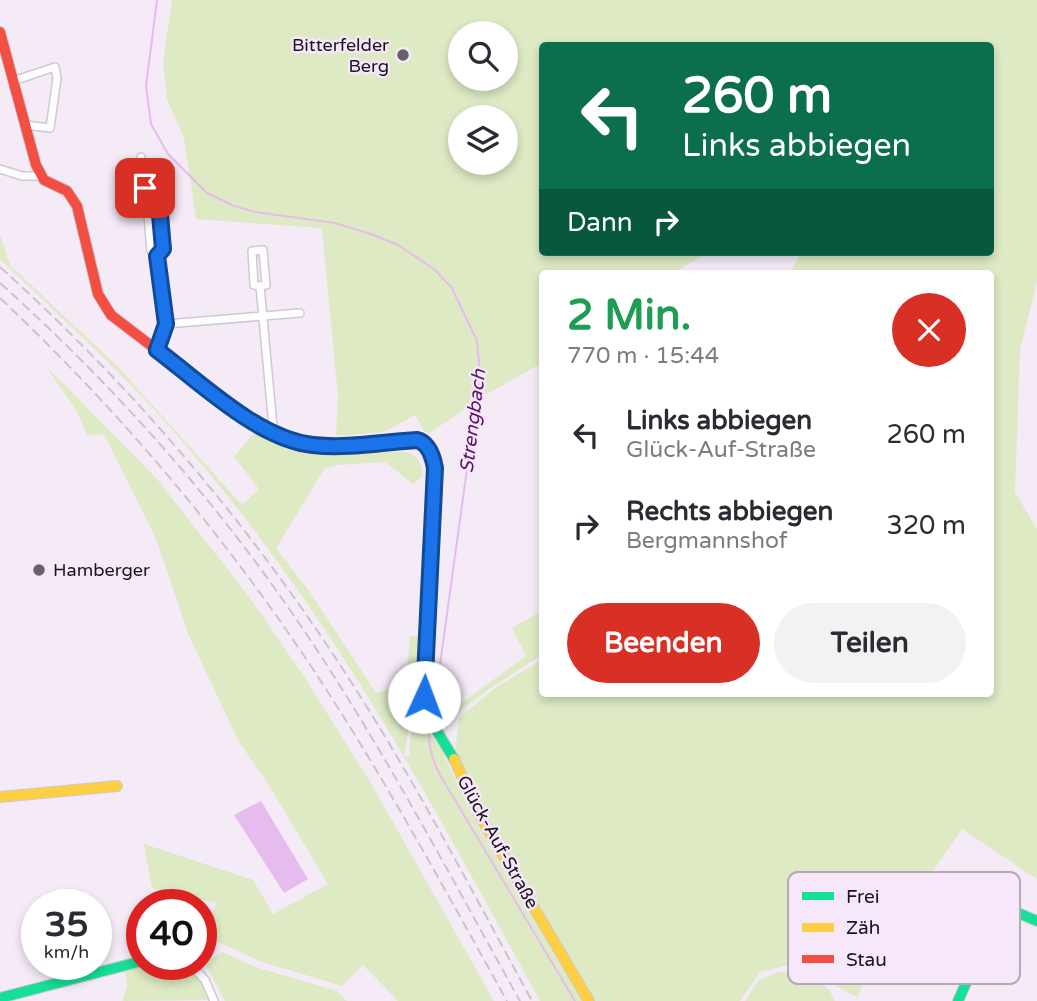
<!DOCTYPE html>
<html lang="de">
<head>
<meta charset="utf-8">
<style>
  :root { --surface:#fff; --page:#f2f2f3; --text:#2b2b33; --muted:#7c7c81; --accent:#d93025 }
  body { margin:0; font-family:"Varela Round",sans-serif; background:var(--page); color:var(--text); height:100vh; display:flex; flex-direction:column; font-size:26px; white-space:nowrap }
  * { box-sizing:border-box; margin:0 }
  p { font-size:23px; color:var(--muted) }
  .icon { flex:none; width:38px; height:38px; fill:none; stroke:currentColor; stroke-width:2; stroke-linecap:round; stroke-linejoin:round }
  .map { position:relative; flex:1; overflow:hidden }
  .side { position:absolute; left:539px; top:270px; width:455px; height:427px; display:flex; flex-direction:column; background:var(--surface); border-radius:7px; box-shadow:0 4px 10px #0003 }
  .side>* { flex:none }
  .hud { position:absolute; left:539px; top:42px; width:455px; height:214px; border-radius:7px; box-shadow:0 4px 10px #0003; background:#0b6e4f; color:#fff; overflow:hidden }
  .buttons { position:absolute; left:448px; top:21px; display:grid; gap:14px }
  .buttons a { display:grid; place-items:center; width:70px; height:70px; border-radius:50%; background:var(--surface); box-shadow:0 4px 10px #0003; font-size:35px }
  .speed { position:absolute; left:21px; top:889px; display:flex; gap:14px; font-size:35px; font-weight:700; text-align:center }
  .speed>* { display:grid; place-content:center; width:91px; height:91px; border-radius:50%; background:var(--surface); box-shadow:0 4px 10px #0003; line-height:1 }
  .speed small { font-size:18px; font-weight:400 }
  .speed .limit { border:10px solid #d22; background:#fff; color:#111 }
  .pin { position:absolute; display:grid; place-items:center; width:60px; height:60px; color:#fff; margin:-30px; border-radius:14px; box-shadow:0 4px 10px #0006 }
  .me { position:absolute; width:77px; margin:-38px; rotate:2deg; stroke-linejoin:round; filter:drop-shadow(0 0 5px #0008) }
  .turn { display:flex; align-items:center; gap:24px; height:147px; padding:0 28px; font-size:32px }
  .turn .icon { width:91px; height:91px; stroke-width:2.5 }
  .turn b { display:block; font-size:49px; line-height:60px }
  .then { display:flex; align-items:center; height:66px; padding:0 28px; background:#0003; gap:14px; font-size:26px }
  .round { display:grid; place-items:center; flex:none; width:74px; height:74px; border-radius:37px; background:var(--page) }
  .overview { display:flex; align-items:center; justify-content:space-between; height:119px; padding:0 28px }
  h1 { font-size:42px; font-weight:700; line-height:52px; color:#1e9e55 }
  .button { display:flex; gap:14px; margin-top:auto; padding:14px 28px }
  .button a { flex:1; height:80px; border-radius:42px; background:var(--accent); color:#fff; font-size:28px; font-weight:700; line-height:80px; text-align:center }
  .button a+a { background:var(--page); color:var(--text) }
  ul { padding:0; list-style:none }
  li { display:flex; align-items:center; gap:21px; height:91px; padding:0 28px }
  li div { flex:1 }
  li b { display:block; font-size:26px }
  li em { font-style:normal }
  .map>svg:first-child { display:block }
</style>
</head>
<body>
<div class="map">
<svg width="1037" height="1001" viewBox="0 0 1037 1001">
  <rect width="100%" height="100%" fill="#f4ebf6"/>
  <!-- green -->
  <g fill="#ddeac4" fill-rule="evenodd">
    <path d="M172,0H1037V282L1020,349L1015,492L1037,529V879L962,829L900,919L840,889L797,963L760,972L740,1001H593L475,796L455,751L459,718L495,688L542,660V693H990V273H790L799,256L795,252H990V46H542V252H708L674,273H542V363L483,396L430,433L425,432L415,415L384,432L336,436L338,397L322,228L196,219L184,138L167,99L163,62ZM460,33H506V79H460ZM460,117H506V163H460Z"/>
    <path d="M0,235L10,265L119,368L242,505L259,489L234,457L257,429C303,457 329,452 380,450L381,453C403,451 420,448 423,476L413,484L385,462L338,465L325,468L276,548L309,591L376,693L406,683L410,636H419L417,682L404,756L410,757L409,747L416,706L421,720L442,751L477,825L582,1001H540C459,854 381,704 282,568C228,493 167,419 100,354C67,322 33,291 0,259Z"/>
    <polygon points="45,365 157,479 250,598 305,678 372,785 494,1001 398,1001 363,965 342,986 259,961 219,942 201,940 217,903 152,888 144,844 253,880 273,914 328,884 267,782 239,742 189,636 156,539 104,434 87,435 76,410"/>
    <polygon points="542,611 542,655 492,687 445,722 438,721 436,719 438,700 446,701 445,715 526,656 512,628"/>
    <polygon points="822,930 877,959 857,997 802,968"/>
    <polygon points="223,952 255,967 337,991 347,1001 225,1001 205,963"/>
    <polygon points="148,964 185,964 200,980 211,1000 123,1001 127,985 125,971"/>
    <path d="M778,972C801,973 825,977 835,1001H745L759,980Z"/>
  </g>
  <!-- water -->
  <polygon fill="#e6bcee" points="261,801 308,879 284,893 234,815"/>
  <g fill="none" stroke-linecap="round" stroke-linejoin="round">
    <!-- stream -->
    <g stroke="#e6bcee" stroke-width="2">
      <polyline points="157,0 146,86 151,124 168,154 207,193 234,206 255,212 335,223 371,234 398,245 434,269 452,288 477,341 480,375 433,715"/>
      <path d="M430,727C427,742 433,761 440,775L575,1001"/>
    </g>
    <defs>
      <g id="street">
        <polyline points="13,81 55,67 57,78 50,128 25,125"/>
        <polyline points="141,157 146,193"/>
        <polyline points="0,169 22,176 41,176"/>
        <polyline points="157,256 163,249 158,191 146,193 151,251 157,256 166,324 157,350"/>
        <polyline points="260,286 266,285 263,250 252,251 254,285 260,286 273,427"/>
        <polyline points="166,324 300,313"/>
        <polyline points="190,964 205,980 214,1001"/>
      </g>
      <g id="fast">
        <path d="M276,434L316,446L417,441C430,445 433,456 435,468L424,697L426,713L454,759"/>
        <polyline points="0,998 142,961"/>
        <path d="M958,1001C973,968 986,934 1018,913L1037,921"/>
      </g>
      <g id="slow">
        <polyline points="454,759 482,820 589,1001"/>
        <polyline points="0,797 117,786"/>
      </g>
      <polyline id="jam" points="0,32 36,165 44,180 67,191 77,206 98,294 111,315 230,406 276,434"/>
    </defs>
    <!-- street casing -->
    <use href="#street" stroke="#cfc9d1" stroke-width="10"/>
    <!-- fast casing -->
    <use href="#fast" stroke="#cfc9d1" stroke-width="12"/>
    <!-- slow casing -->
    <use href="#slow" stroke="#cfc9d1" stroke-width="12"/>
    <!-- jam casing -->
    <use href="#jam" stroke="#cfc9d1" stroke-width="12"/>
    <!-- street -->
    <use href="#street" stroke="#fdfcfe" stroke-width="7"/>
    <!-- fast -->
    <use href="#fast" stroke="#16e098" stroke-width="10"/>
    <!-- slow -->
    <use href="#slow" stroke="#ffcf43" stroke-width="10"/>
    <!-- jam -->
    <use href="#jam" stroke="#f24e42" stroke-width="10"/>
    <!-- rail -->
    <g stroke="#c8c5c8" stroke-width="2" stroke-dasharray="10 5" stroke-linecap="butt">
      <path d="M0,267C133,387 249,524 346,674C414,779 472,891 532,1001"/>
      <path d="M0,283C117,388 222,507 309,638C387,755 452,879 520,1001"/>
      <path d="M0,298C111,403 210,518 296,644C374,758 440,881 507,1001"/>
    </g>
  </g>
  <g fill="none" stroke-linecap="round" stroke-linejoin="round">
    <defs>
      <path id="route" d="M145,188L146,193L158,191L163,249L157,256L166,324L157,350C201,383 258,439 313,445C347,449 383,442 417,440C429,443 433,457 435,468L424,697"/>
    </defs>
    <!-- route casing -->
    <use href="#route" stroke="#114b97" stroke-width="18"/>
    <!-- route -->
    <use href="#route" stroke="#1a73e8" stroke-width="12"/>
  </g>
  <!-- markers -->
  <g fill="#666068" stroke="#f7e7fa" stroke-width="2.5">
    <circle cx="403" cy="55" r="7"/>
    <circle cx="39" cy="570" r="7"/>
  </g>
  <g text-anchor="middle" stroke-width="5" stroke-linejoin="round" paint-order="stroke">
    <!-- poi labels -->
    <g font-size="18" fill="#1a151b" stroke="#f7e7fa" text-anchor="end">
      <text x="389" y="51">Bitterfelder<tspan x="389" dy="21">Berg</tspan></text>
      <text x="53" y="576" text-anchor="start">Hamberger</text>
    </g>
    <!-- street labels -->
    <g font-size="18" fill="#1a151b" stroke="#f7e7fa">
      <text transform="translate(498 842) rotate(61)" y="6">Glück-Auf-Straße</text>
    </g>
    <!-- water labels -->
    <g font-size="19" font-style="italic" fill="#571463" stroke="#f7e7fa">
      <text transform="translate(472 421) rotate(-83)" y="7">Strengbach</text>
    </g>
  </g>
  <!-- legend -->
  <rect x="788" y="872" width="232" height="112" rx="10" fill="#f7e7fa" stroke="#b5a8b7" stroke-width="2"/>
  <rect x="802" y="892" width="32" height="8" fill="#16e098"/>
  <rect x="802" y="923" width="32" height="9" fill="#ffcf43"/>
  <rect x="802" y="955" width="32" height="8" fill="#f24e42"/>
  <g font-size="19" fill="#1a151b">
    <text x="846" y="903">Frei</text>
    <text x="846" y="934">Zäh</text>
    <text x="846" y="966">Stau</text>
  </g>
</svg>
<div class="buttons">
<a><svg class="icon" aria-label="search" viewBox="0 0 24 24"><circle cx="10" cy="10" r="6"/><path d="M15 15l6 6"/></svg></a>
<a><svg class="icon" aria-label="layers" viewBox="0 0 24 24"><path d="M12 4l9 5-9 5-9-5zM3 14l9 5 9-5"/></svg></a>
</div>
<div class="speed"><div>35<small>km/h</small></div><div class="limit">40</div></div>
<div class="pin" style="left:145px;top:188px;background:#d93025"><svg class="icon" aria-label="arrive" viewBox="0 0 24 24"><path d="M6 21V4h12l-3 4 3 4H6"/></svg></div>
<svg class="me" style="left:424px;top:697px" viewBox="-20 -20 40 40"><circle r="19" fill="#fff"/><path d="M0-13L10 11 0 6-10 11z" fill="#1a73e8"/></svg>
<div class="hud">
<div class="turn"><svg class="icon" aria-label="left" viewBox="0 0 24 24"><path d="M17 20v-9H6M10 6l-5 5 5 5"/></svg><div><b>260 m</b>Links abbiegen</div></div>
<div class="then">Dann<svg class="icon" aria-label="right" viewBox="0 0 24 24"><path d="M7 20v-9h11M14 6l5 5-5 5"/></svg></div>
</div>
<section class="side">
<div class="overview"><div><h1>2 Min.</h1><p>770 m · 15:44</p></div><a class="round" style="background:#d93025;color:#fff"><svg class="icon" aria-label="close" viewBox="0 0 24 24"><path d="M6 6l12 12M18 6L6 18"/></svg></a></div>
<ul>
<li><svg class="icon" aria-label="left" viewBox="0 0 24 24"><path d="M17 20v-9H6M10 6l-5 5 5 5"/></svg><div><b>Links abbiegen</b><p>Glück-Auf-Straße</p></div><em>260 m</em></li>
<li><svg class="icon" aria-label="right" viewBox="0 0 24 24"><path d="M7 20v-9h11M14 6l5 5-5 5"/></svg><div><b>Rechts abbiegen</b><p>Bergmannshof</p></div><em>320 m</em></li>
</ul>
<div class="button"><a>Beenden</a><a>Teilen</a></div>
</section>
</div>
</body>
</html>
